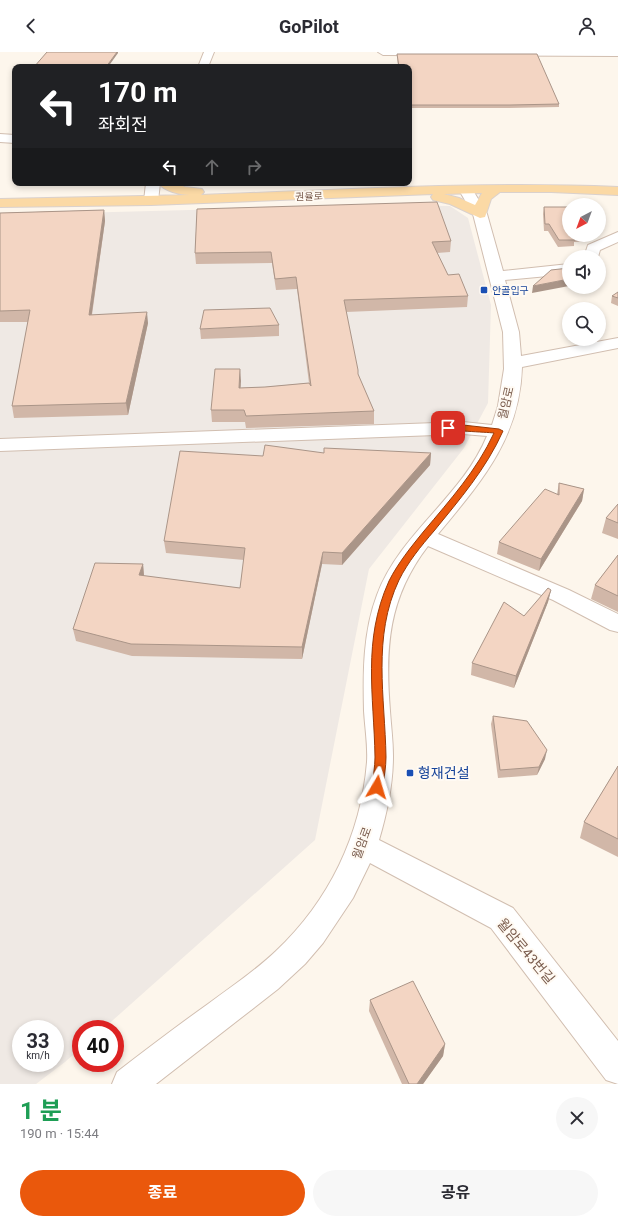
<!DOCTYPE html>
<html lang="ko">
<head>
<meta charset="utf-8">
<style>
  :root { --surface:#fff; --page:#f7f7f7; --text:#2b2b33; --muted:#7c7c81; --accent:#ea580c }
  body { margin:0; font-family:Roboto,"Noto Sans KR",sans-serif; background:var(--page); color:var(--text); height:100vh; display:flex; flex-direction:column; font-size:15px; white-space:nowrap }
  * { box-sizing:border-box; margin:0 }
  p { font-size:13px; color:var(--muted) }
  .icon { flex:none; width:22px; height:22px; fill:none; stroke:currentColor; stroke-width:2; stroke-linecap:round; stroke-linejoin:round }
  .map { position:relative; height:1032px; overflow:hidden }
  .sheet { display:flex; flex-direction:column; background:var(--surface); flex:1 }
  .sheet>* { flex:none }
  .hud { position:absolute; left:12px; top:12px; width:400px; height:122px; border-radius:8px; box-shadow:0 2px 6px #0003; background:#202124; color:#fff; overflow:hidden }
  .needle { width:26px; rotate:221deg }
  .controls { position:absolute; left:562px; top:146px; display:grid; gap:8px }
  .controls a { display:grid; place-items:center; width:44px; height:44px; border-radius:50%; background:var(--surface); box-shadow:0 2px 6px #0003; font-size:20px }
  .speed { position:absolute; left:12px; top:968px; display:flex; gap:8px; font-size:20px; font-weight:700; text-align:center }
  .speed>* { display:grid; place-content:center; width:52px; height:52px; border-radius:50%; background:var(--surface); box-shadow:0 2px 6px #0003; line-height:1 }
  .speed small { font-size:10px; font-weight:400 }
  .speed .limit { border:6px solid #d22; background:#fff; color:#111 }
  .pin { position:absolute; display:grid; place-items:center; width:34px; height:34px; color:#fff; margin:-17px; border-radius:8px; box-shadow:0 2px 6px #0006 }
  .me { position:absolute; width:44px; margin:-22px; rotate:7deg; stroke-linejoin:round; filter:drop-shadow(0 0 3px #0008) }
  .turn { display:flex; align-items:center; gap:14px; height:84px; padding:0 20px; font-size:18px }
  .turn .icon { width:52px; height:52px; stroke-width:2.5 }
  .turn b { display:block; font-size:28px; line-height:34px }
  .lanes { display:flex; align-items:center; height:38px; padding:0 20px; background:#0003; justify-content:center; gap:20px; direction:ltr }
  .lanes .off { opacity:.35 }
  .round { display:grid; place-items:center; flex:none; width:42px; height:42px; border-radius:21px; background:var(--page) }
  .head { display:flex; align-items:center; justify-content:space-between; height:68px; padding:0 20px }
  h1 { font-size:24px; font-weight:700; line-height:30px; color:#1e9e55 }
  .cta { display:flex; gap:8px; margin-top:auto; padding:8px 20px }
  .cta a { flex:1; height:46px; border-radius:24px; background:var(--accent); color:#fff; font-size:16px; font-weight:700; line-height:46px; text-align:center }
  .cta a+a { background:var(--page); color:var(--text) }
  header { display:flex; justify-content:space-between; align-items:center; height:52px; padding:0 20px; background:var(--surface); font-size:18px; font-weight:700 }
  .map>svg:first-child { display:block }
</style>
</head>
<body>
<header><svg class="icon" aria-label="back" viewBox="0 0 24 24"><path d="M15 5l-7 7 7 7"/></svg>GoPilot<svg class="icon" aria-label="person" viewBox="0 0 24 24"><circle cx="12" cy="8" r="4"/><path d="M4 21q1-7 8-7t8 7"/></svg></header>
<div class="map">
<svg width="618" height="1032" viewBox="0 0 618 1032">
  <rect width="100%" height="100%" fill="#fdf6ec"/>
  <!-- industrial -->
  <path fill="#efe9e4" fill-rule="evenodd" d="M377,153L450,154L468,166L491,253L488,351L464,396L369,517L315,788L103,977H81V996L65,1010L36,1032H0V163ZM21,977H55V1011H21Z"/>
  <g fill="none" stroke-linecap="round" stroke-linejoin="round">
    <defs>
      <g id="minor">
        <polygon points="204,0 214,0 208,15 198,15"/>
        <polygon points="378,0 618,0 618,4 383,3"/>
        <polygon points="0,82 15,83 15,91 0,90"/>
        <polygon points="146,131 160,131 158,149 156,152 146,152 144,149"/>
        <path d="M466,134L471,135L487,162L503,219L569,212V222L505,228L519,280L521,304L618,286V296L522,315C520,386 481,430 438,482L569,538L618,562V580L610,578L553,548L428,494C388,546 385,596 390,659C391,674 393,689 393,704C393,733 387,761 379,788L513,856L618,989V1032L606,1028L491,876L370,811L353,846L323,891L305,912L278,937L156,1032H112L117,1020C147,997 177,974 208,952C231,935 255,919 276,899C329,849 361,783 367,710C368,693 365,676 364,659C363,621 363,580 377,543C400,481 462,445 487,384L463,382L0,399V387L463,370L492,373L498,354L504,317L503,280L473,162L459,138L461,135Z"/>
        <polygon points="618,180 618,190 600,198 598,205 584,205 588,193"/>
      </g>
      <path id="major" d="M158,131H176L185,135L202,137L204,140L201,143C340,138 479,129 618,135V143L551,140H500L491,147L485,165L480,166L450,152L433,148L431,145L433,142L151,153L0,155V147L190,143C180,143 164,139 158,131ZM482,141L475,153L459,146L444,142Z"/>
    </defs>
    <!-- minor casing -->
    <use href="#minor" stroke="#d1beb0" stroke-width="2"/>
    <!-- major casing -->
    <use href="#major" stroke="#dad1cd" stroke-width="2"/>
    <!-- minor -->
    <use href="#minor" fill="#fff" fill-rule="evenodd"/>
    <!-- major -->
    <use href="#major" fill="#fbd9a5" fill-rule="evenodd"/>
  </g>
  <!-- wall -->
  <g fill="#d1b7a8">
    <polygon points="397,2 559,52 559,55 509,56 409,56 409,15 398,15"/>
    <polygon points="544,155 569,183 590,183 589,189 574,190 574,194 558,195 548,179 544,179 543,162"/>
    <polygon points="197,157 451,189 450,200 437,201 448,223 468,244 467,255 346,260 358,323 374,359 374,372 246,376 245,370 212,370 211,358 240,317 240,336 265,335 309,331 297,237 276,238 272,211 196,212 195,201"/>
    <polygon points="104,158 105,169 92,263 148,271 128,363 14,366 12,354 28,270 0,270 0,161"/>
    <polygon points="618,240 618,254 611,251 612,244"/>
    <polygon points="279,273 279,284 201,287 200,277"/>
    <polygon points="324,401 431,401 430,413 342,513 322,512 302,607 132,604 76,589 73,577 143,512 144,524 240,536 244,508 166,501 164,489 263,404"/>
    <polygon points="559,431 584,437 582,449 539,519 497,502 499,490 557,442"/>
    <polygon points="618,452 618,487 602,481 606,466"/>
    <polygon points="618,503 618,560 591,547 595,533"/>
    <polygon points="551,538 548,550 514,636 471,623 472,611 524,564"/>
    <polygon points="493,664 545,707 537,723 498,726 491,672"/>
    <polygon points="618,714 618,805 580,786 584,770"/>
    <polygon points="370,948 445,992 443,1004 423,1032 402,1032 369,959"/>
  </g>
  <!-- shaded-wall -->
  <g fill="#aa9588">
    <polygon points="117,0 118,0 118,1 108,15 106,15"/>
    <polygon points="104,158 105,169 90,274 89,263"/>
    <polygon points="569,227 569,234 532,241 533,234"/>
    <polygon points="147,260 148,271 128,363 126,351"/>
    <polygon points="240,317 241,329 240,348 239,336"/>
    <polygon points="431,401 430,413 342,513 342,501"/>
    <polygon points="584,437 582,449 539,519 541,507"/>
    <polygon points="323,500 322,512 302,607 302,595"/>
    <polygon points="143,512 144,524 139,523"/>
    <polygon points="551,538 548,550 514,636 516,624"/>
    <polygon points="547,698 545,707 537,723 539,715"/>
    <polygon points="445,992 443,1004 423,1032 417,1032"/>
  </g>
  <!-- building -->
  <g fill="#f3d5c3" stroke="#aa9588">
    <polygon points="47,0 117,0 106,15 34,15"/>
    <polygon points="397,2 537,2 559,52 510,53 409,53 409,15 399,15"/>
    <polygon points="437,150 451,189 432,190 448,223 459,222 468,244 344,248 358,318 358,322 374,359 246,364 244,358 211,358 215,317 240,317 239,336 265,335 309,331 311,334 296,225 275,227 271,200 195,201 197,157"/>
    <polygon points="544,155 569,155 569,183 575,183 575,188 559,188 549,172 545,172"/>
    <polygon points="104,158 89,263 147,260 126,351 12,354 30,258 0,259 0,161"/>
    <polygon points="569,216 569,227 533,234 551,218"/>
    <polygon points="618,240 618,246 612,244"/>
    <polygon points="270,256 279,273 200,277 204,258"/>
    <polygon points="265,393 324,401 324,396 431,401 342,501 323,500 302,595 131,592 73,577 95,511 143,512 139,523 240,536 245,496 164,489 180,399 263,404"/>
    <polygon points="559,431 584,437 541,507 499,490 545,437 559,443"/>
    <polygon points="618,452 618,471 606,466"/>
    <polygon points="618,503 618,544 595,533"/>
    <polygon points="548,536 551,538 516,624 472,611 504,550 524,564"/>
    <polygon points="493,664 527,669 547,698 539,715 500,718"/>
    <polygon points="618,714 618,787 584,770"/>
    <polygon points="413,929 445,992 417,1032 409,1032 370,948"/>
  </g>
  <!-- route -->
  <path fill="#ea580c" stroke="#983908" d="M463,373L499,377L503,379C486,417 460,447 434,479C421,494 408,510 399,528C372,585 385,645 386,705C386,715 384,725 383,735L381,738L377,740L373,738L372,735C373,725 375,715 375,705C374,643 362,589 389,529C398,511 411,495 424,479C450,448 477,418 494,381C486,380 447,379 444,376L448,374Z"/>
  <!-- markers -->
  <g fill="#1a4fb4" stroke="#fffaf3" stroke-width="1.5">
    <rect x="480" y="234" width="8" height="8" rx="2"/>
    <rect x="406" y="717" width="8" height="8" rx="2"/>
  </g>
  <g text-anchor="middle" stroke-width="4" stroke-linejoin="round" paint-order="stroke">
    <!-- far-street labels -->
    <g font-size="10" fill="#7a5c4d" stroke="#fffaf3">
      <text transform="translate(309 144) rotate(-2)" y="4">권율로</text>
    </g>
    <!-- far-transit labels -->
    <g font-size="10" fill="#164399" stroke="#fffaf3" text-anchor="start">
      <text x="492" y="242">안골입구</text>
    </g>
    <!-- street labels -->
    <g font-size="12" fill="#7a5c4d" stroke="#fffaf3">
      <text transform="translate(506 351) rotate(-77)" y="4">월암로</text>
      <text transform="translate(362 791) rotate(-70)" y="4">월암로</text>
    </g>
    <!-- near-transit labels -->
    <g font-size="14" fill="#164399" stroke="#fffaf3" text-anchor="start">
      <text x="418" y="726">형재건설</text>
    </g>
    <!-- near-street labels -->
    <g font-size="14" fill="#7a5c4d" stroke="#fffaf3">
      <text transform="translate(526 899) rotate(50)" y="5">월암로43번길</text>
    </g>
  </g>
</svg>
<div class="controls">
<a><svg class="needle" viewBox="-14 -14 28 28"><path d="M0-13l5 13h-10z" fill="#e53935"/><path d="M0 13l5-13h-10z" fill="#7c7c81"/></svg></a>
<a><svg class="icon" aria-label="sound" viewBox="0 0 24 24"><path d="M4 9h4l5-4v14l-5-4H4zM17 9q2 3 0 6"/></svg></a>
<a><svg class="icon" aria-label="search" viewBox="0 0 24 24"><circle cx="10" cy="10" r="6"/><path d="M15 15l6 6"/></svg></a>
</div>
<div class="speed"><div>33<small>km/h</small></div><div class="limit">40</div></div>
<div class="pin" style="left:448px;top:376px;background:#d93025"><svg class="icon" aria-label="arrive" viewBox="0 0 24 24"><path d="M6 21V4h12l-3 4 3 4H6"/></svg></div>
<svg class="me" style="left:377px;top:735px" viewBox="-20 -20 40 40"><path d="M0-17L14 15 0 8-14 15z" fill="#ea580c" stroke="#fff" stroke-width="4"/></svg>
<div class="hud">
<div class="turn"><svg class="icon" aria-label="left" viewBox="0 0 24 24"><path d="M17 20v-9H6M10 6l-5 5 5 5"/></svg><div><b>170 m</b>좌회전</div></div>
<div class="lanes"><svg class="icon" aria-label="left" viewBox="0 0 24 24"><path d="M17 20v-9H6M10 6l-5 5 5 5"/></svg><svg class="icon off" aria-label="ahead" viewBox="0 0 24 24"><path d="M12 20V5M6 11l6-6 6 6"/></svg><svg class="icon off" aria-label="right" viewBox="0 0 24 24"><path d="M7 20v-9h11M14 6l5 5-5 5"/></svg></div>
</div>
</div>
<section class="sheet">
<div class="head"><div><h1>1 분</h1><p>190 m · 15:44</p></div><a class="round"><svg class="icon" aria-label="close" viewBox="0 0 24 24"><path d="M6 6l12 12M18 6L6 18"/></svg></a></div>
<div class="cta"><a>종료</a><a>공유</a></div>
</section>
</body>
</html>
